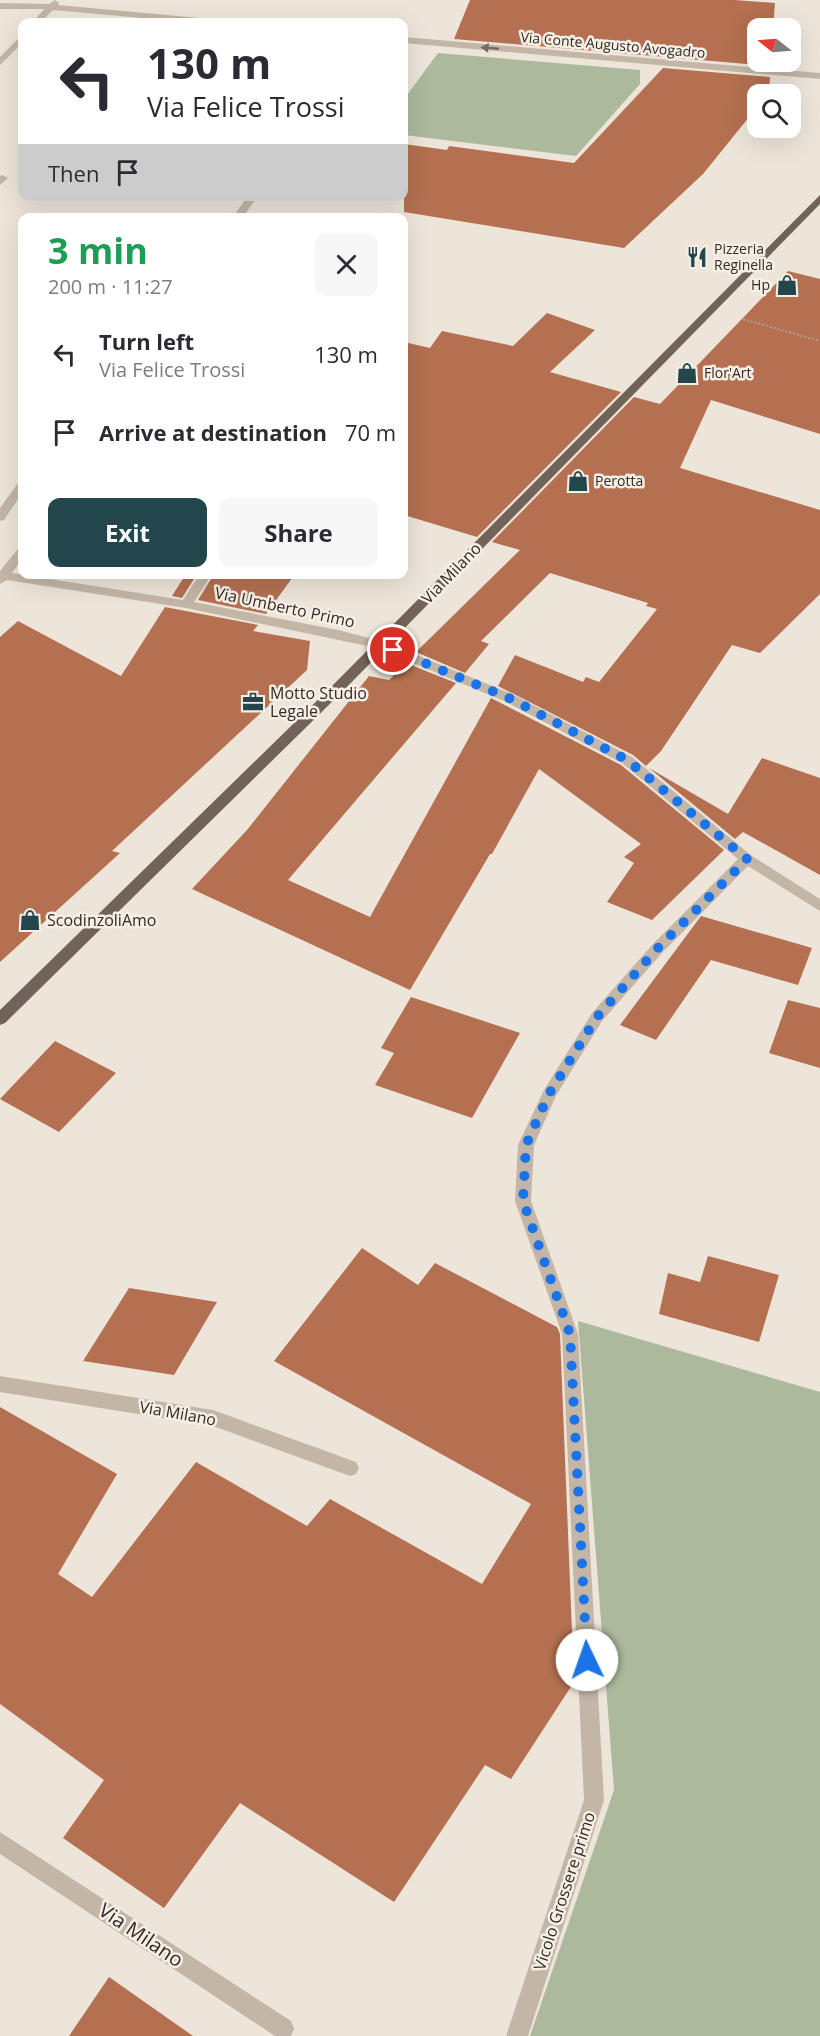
<!DOCTYPE html>
<html lang="en">
<head>
<meta charset="utf-8">
<style>
  :root { --surface:#fff; --page:#f7f7f7; --text:#2b2b33; --muted:#7c7c81; --accent:#22464c }
  body { margin:0; font-family:"Open Sans",sans-serif; background:var(--page); color:var(--text); height:100vh; display:flex; flex-direction:column; font-size:22px; white-space:nowrap }
  * { box-sizing:border-box; margin:0 }
  p { font-size:20px; color:var(--muted) }
  .icon { flex:none; width:33px; height:33px; fill:none; stroke:currentColor; stroke-width:2; stroke-linecap:round; stroke-linejoin:round }
  .map { position:relative; flex:1; overflow:hidden }
  .drawer { position:absolute; left:18px; top:213px; width:390px; height:366px; display:flex; flex-direction:column; background:var(--surface); border-radius:12px; box-shadow:0 6px 24px #0002 }
  .drawer>* { flex:none }
  .hud { position:absolute; left:18px; top:18px; width:390px; height:183px; border-radius:12px; box-shadow:0 6px 24px #0002; background:#fff; color:var(--text); overflow:hidden }
  .needle { width:39px; rotate:287deg }
  .tools { position:absolute; left:747px; top:18px; display:grid; gap:12px }
  .tools a { display:grid; place-items:center; width:54px; height:54px; border-radius:12px; background:var(--surface); box-shadow:0 6px 24px #0002; font-size:30px }
  .pin { position:absolute; display:grid; place-items:center; width:51px; height:51px; color:#fff; margin:-26px; border:3px solid #fff; border-radius:50%; box-shadow:0 2px 6px #0007 }
  .me { position:absolute; width:66px; margin:-33px; rotate:357deg; stroke-linejoin:round; filter:drop-shadow(0 0 4px #0008) }
  .turn { display:flex; align-items:center; gap:21px; height:126px; padding:0 30px; font-size:27px }
  .turn .icon { width:78px; height:78px; stroke-width:2.5 }
  .turn b { display:block; font-size:42px; line-height:51px }
  .then { display:flex; align-items:center; height:57px; padding:0 30px; background:#0003; gap:12px; font-size:22px }
  .round { display:grid; place-items:center; flex:none; width:63px; height:63px; border-radius:12px; background:var(--page) }
  .headline { display:flex; align-items:center; justify-content:space-between; height:102px; padding:0 30px }
  h1 { font-size:36px; font-weight:700; line-height:45px; color:#1e9e55 }
  .button { display:flex; gap:12px; margin-top:auto; padding:12px 30px }
  .button a { flex:1; height:69px; border-radius:12px; background:var(--accent); color:#fff; font-size:24px; font-weight:700; line-height:69px; text-align:center }
  .button a+a { background:var(--page); color:var(--text) }
  ul { padding:0; list-style:none }
  li { display:flex; align-items:center; gap:18px; height:78px; padding:0 30px }
  li div { flex:1 }
  li b { display:block; font-size:22px }
  li em { font-style:normal }
  .map>svg:first-child { display:block }
</style>
</head>
<body>
<div class="map">
<svg width="820" height="2036" viewBox="0 0 820 2036">
  <rect width="100%" height="100%" fill="#ede5d9"/>
  <!-- green -->
  <g fill="#adb99c">
    <polygon points="438,53 640,70 640,84 576,156 404,135 404,99"/>
    <polygon points="578,1321 820,1392 820,2036 530,2036 614,1790"/>
  </g>
  <!-- building -->
  <g fill="#b47050">
    <polygon points="470,0 734,0 775,3 773,28 758,28 758,62 771,62 771,66 454,39"/>
    <polygon points="663,68 770,77 769,92 758,94 758,106 703,174 624,248 404,212 404,144 447,150 449,146 574,163"/>
    <polygon points="788,271 820,279 820,434 711,400 680,468 820,510 820,594 760,653 732,645 661,751 646,766 633,755 498,686 515,655 583,682 586,677 599,682 657,609 646,606 648,603 550,573 481,641 489,644 465,673 416,652 520,550 492,542 634,397 660,404"/>
    <polygon points="547,313 595,330 550,372 621,392 477,537 404,515 404,342 430,348 442,331 513,346"/>
    <polygon points="186,574 197,574 182,598 172,596"/>
    <polygon points="214,574 295,574 266,614 198,600"/>
    <polygon points="165,607 258,625 253,631 310,641 307,670 112,851 120,853 0,962 0,637 18,621 121,676"/>
    <polygon points="406,663 456,683 288,880 370,917 491,698 621,765 724,850 652,920 607,902 634,863 624,857 641,844 539,769 492,854 490,854 410,990 192,889 247,830 369,676 389,680"/>
    <polygon points="762,758 820,778 820,875 743,832 735,839 649,768 728,814"/>
    <polygon points="701,916 812,948 798,985 711,960 656,1040 620,1025"/>
    <polygon points="411,997 520,1033 472,1118 375,1085 394,1053 381,1048"/>
    <polygon points="788,1000 820,1008 820,1068 769,1053"/>
    <polygon points="55,1041 116,1073 59,1132 0,1099"/>
    <polygon points="362,1248 418,1285 435,1263 557,1327 560,1334 574,1682 511,1779 485,1765 394,1902 240,1803 164,1908 63,1838 104,1780 0,1704 0,1407 117,1474 58,1574 92,1597 196,1462 307,1526 330,1499 482,1584 531,1504 274,1361"/>
    <polygon points="708,1256 779,1275 759,1342 659,1314 668,1273 700,1282"/>
    <polygon points="129,1288 217,1302 174,1375 83,1361"/>
    <polygon points="109,1977 193,2036 69,2036"/>
  </g>
  <g fill="none" stroke-linecap="round" stroke-linejoin="round">
    <!-- path -->
    <polyline stroke="#aea092" stroke-width="2" stroke-dasharray="2 2" stroke-linecap="butt" points="743,319 820,341"/>
    <!-- minor -->
    <g fill="#c3b6a7" fill-rule="evenodd">
      <polygon points="55,0 59,3 58,5 210,19 214,22 187,22 53,10 41,22 33,22 44,9 0,9 0,3 49,4"/>
      <polygon points="22,35 22,43 0,65 0,57"/>
      <polygon points="404,37 820,73 820,79 404,43"/>
      <polygon points="3,175 8,178 0,185 0,176"/>
      <polygon points="248,196 258,196 242,218 232,218"/>
      <polygon points="22,481 22,493 4,520 0,521 0,508 18,483"/>
      <polygon points="22,548 22,559 12,573 183,600 200,574 212,574 194,602 338,630 385,642 514,695 632,757 752,856 820,899 820,911 748,866 662,953 602,1021 556,1096 534,1145 531,1201 578,1334 604,1800 528,2036 506,2036 584,1800 562,1334 515,1201 518,1145 544,1090 592,1013 652,945 738,859 622,763 504,701 377,648 186,608 7,580 0,584 0,571 18,549"/>
      <polygon points="0,1376 213,1410 356,1462 359,1468 356,1474 350,1476 213,1426 0,1392"/>
      <polygon points="0,1832 291,2021 294,2029 291,2036 275,2036 0,1854"/>
    </g>
    <!-- major -->
    <polygon fill="#71635a" fill-rule="evenodd" points="820,195 820,204 341,693 5,1023 0,1025 0,1010 331,687"/>
  </g>
  <!-- one-way arrows -->
  <defs><path id="oneway-solid" d="M-6-.8H1V-3.2L6.5 0L1 3.2V.8H-6Z" transform="scale(1.5)"/></defs>
  <use fill="#736960" href="#oneway-solid" transform="translate(490 48) rotate(-175)"/>
  <g fill="none" stroke-linecap="round" stroke-linejoin="round">
    <!-- route -->
    <polyline stroke="#1a73e8" stroke-width="10" stroke-dasharray="0 18" points="393,650 509,698 627,760 747,859 657,949 597,1017 549,1094 526,1145 523,1201 570,1334 587,1660"/>
  </g>
  <!-- icons -->
  <defs>
    <symbol id="restaurant-bare" viewBox="-9 -9 18 18"><path d="M-5-6h1v4h1v-4h1v4h1v-4h1v5L-1.5 .5V6h-2V.5L-5-1ZM5-6V6H3V1.5H1.5Q1.5-4 5-6Z" fill="#22464c" stroke="#f5efe5" stroke-width="2.5" paint-order="stroke"/></symbol>
    <symbol id="shop-bare" viewBox="-9 -9 18 18"><path d="M-5-2.5h2.3a2.7 3.5 0 0 1 5.4 0H5L5.5 6h-11ZM-1.5-2.5h3a1.5 2.3 0 0 0-3 0Z" fill="#22464c" stroke="#f5efe5" stroke-width="2.5" paint-order="stroke"/></symbol>
    <symbol id="office-bare" viewBox="-9 -9 18 18"><path d="M-6-3h4V-5.5h4V-3h4V5H-6ZM-1-4.5V-3h2v-1.5ZM-6 0V1H6V0Z" fill="#22464c" stroke="#f5efe5" stroke-width="2.5" paint-order="stroke"/></symbol>
  </defs>
  <g fill-rule="evenodd">
    <use href="#restaurant-bare" x="682" y="242" width="30" height="30"/>
    <use href="#shop-bare" x="772" y="270" width="30" height="30"/>
    <use href="#shop-bare" x="672" y="358" width="30" height="30"/>
    <use href="#shop-bare" x="563" y="466" width="30" height="30"/>
    <use href="#office-bare" x="238" y="687" width="30" height="30"/>
    <use href="#shop-bare" x="15" y="905" width="30" height="30"/>
  </g>
  <g text-anchor="middle" stroke-width="5" stroke-linejoin="round" paint-order="stroke">
    <!-- far-street labels -->
    <g font-size="14" fill="#312a26" stroke="#f5efe5">
      <text transform="translate(613 45) rotate(5)" y="5">Via Conte Augusto Avogadro</text>
    </g>
    <!-- far-poi labels -->
    <g font-size="14" fill="#312a26" stroke="#f5efe5" text-anchor="start">
      <text x="714" y="254">Pizzeria<tspan x="714" dy="16">Reginella</tspan></text>
      <text x="770" y="290" text-anchor="end">Hp</text>
      <text x="704" y="378">Flor'Art</text>
      <text x="595" y="486">Perotta</text>
    </g>
    <!-- street labels -->
    <g font-size="16" fill="#312a26" stroke="#f5efe5">
      <text transform="translate(451 573) rotate(-46)" y="6">Via Milano</text>
      <text transform="translate(285 607) rotate(12)" y="6">Via Umberto Primo</text>
      <text transform="translate(178 1413) rotate(10)" y="6">Via Milano</text>
      <text transform="translate(564 1891) rotate(-72)" y="6">Vicolo Grossere primo</text>
    </g>
    <!-- poi labels -->
    <g font-size="16" fill="#312a26" stroke="#f5efe5" text-anchor="start">
      <text x="270" y="699">Motto Studio<tspan x="270" dy="18">Legale</tspan></text>
      <text x="47" y="926">ScodinzoliAmo</text>
    </g>
    <!-- near-street labels -->
    <g font-size="20" fill="#312a26" stroke="#f5efe5">
      <text transform="translate(141 1935) rotate(34)" y="7">Via Milano</text>
    </g>
  </g>
</svg>
<div class="tools">
<a><svg class="needle" viewBox="-14 -14 28 28"><path d="M0-13l5 13h-10z" fill="#e53935"/><path d="M0 13l5-13h-10z" fill="#7c7c81"/></svg></a>
<a><svg class="icon" aria-label="search" viewBox="0 0 24 24"><circle cx="10" cy="10" r="6"/><path d="M15 15l6 6"/></svg></a>
</div>
<div class="pin" style="left:393px;top:650px;background:#d93025"><svg class="icon" aria-label="arrive" viewBox="0 0 24 24"><path d="M6 21V4h12l-3 4 3 4H6"/></svg></div>
<svg class="me" style="left:587px;top:1660px" viewBox="-20 -20 40 40"><circle r="19" fill="#fff"/><path d="M0-13L10 11 0 6-10 11z" fill="#1a73e8"/></svg>
<div class="hud">
<div class="turn"><svg class="icon" aria-label="left" viewBox="0 0 24 24"><path d="M17 20v-9H6M10 6l-5 5 5 5"/></svg><div><b>130 m</b>Via Felice Trossi</div></div>
<div class="then">Then<svg class="icon" aria-label="arrive" viewBox="0 0 24 24"><path d="M6 21V4h12l-3 4 3 4H6"/></svg></div>
</div>
<section class="drawer">
<div class="headline"><div><h1>3 min</h1><p>200 m · 11:27</p></div><a class="round"><svg class="icon" aria-label="close" viewBox="0 0 24 24"><path d="M6 6l12 12M18 6L6 18"/></svg></a></div>
<ul>
<li><svg class="icon" aria-label="left" viewBox="0 0 24 24"><path d="M17 20v-9H6M10 6l-5 5 5 5"/></svg><div><b>Turn left</b><p>Via Felice Trossi</p></div><em>130 m</em></li>
<li><svg class="icon" aria-label="arrive" viewBox="0 0 24 24"><path d="M6 21V4h12l-3 4 3 4H6"/></svg><div><b>Arrive at destination</b></div><em>70 m</em></li>
</ul>
<div class="button"><a>Exit</a><a>Share</a></div>
</section>
</div>
</body>
</html>
